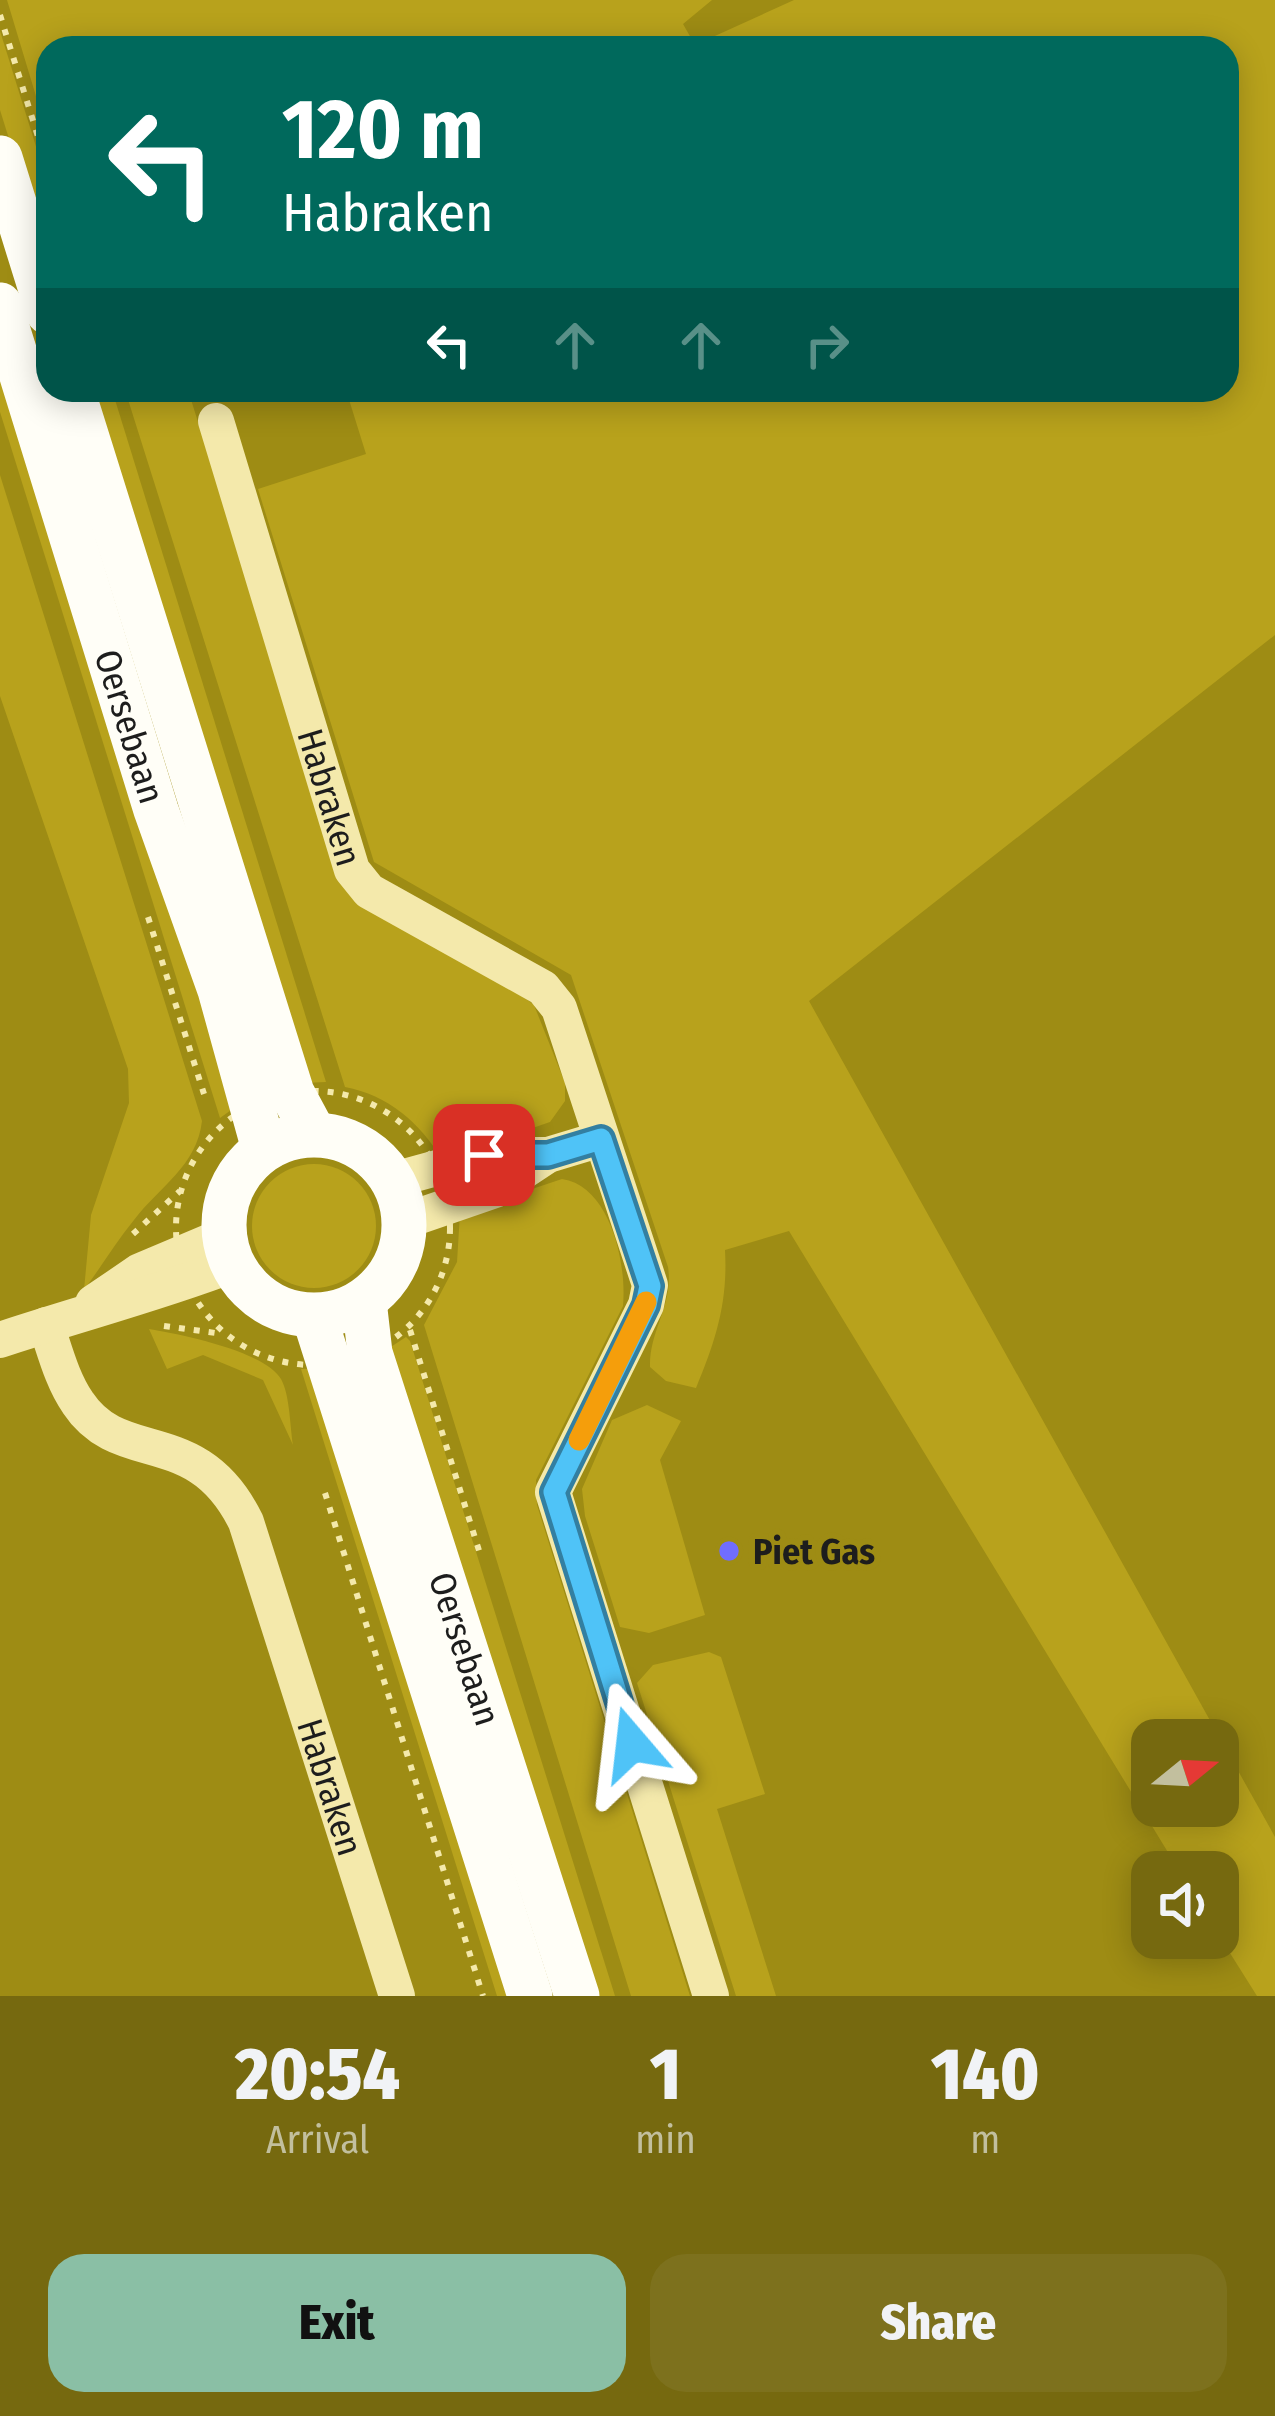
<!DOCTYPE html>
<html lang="en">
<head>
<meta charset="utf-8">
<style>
  :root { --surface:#76690f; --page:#7d711d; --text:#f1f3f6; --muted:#c2bf9e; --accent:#8abfa5 }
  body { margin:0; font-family:"Fira Sans Condensed",sans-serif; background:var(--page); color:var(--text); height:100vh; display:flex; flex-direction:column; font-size:45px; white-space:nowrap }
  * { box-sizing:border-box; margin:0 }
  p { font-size:39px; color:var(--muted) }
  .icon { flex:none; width:66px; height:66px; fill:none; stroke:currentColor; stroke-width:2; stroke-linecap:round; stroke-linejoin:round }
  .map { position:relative; height:1996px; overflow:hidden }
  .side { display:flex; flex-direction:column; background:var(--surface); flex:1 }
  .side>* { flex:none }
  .hud { position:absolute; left:36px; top:36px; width:1203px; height:366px; border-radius:36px; box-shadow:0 6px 30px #0003; background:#00695c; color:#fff; overflow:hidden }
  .needle { width:78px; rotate:72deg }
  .buttons { position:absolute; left:1131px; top:1719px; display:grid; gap:24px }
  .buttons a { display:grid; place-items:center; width:108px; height:108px; border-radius:24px; background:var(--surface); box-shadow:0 6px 30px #0003; font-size:60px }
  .pin { position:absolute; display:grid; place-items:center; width:102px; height:102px; color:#fff; margin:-51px; border-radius:24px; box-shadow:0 6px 18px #0006 }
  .me { position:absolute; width:132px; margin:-66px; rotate:343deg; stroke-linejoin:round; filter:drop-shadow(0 0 9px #0008) }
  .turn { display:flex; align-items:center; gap:42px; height:252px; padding:0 48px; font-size:54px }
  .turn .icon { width:156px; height:156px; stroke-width:2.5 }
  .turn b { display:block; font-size:84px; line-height:102px }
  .lanes { display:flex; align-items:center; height:114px; padding:0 48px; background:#0003; justify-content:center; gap:60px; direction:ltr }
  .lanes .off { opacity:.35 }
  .eta { display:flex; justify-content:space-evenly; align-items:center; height:204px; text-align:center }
  .eta b { font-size:72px; font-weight:800; line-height:84px }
  .primary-button { display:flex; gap:24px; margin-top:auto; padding:24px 48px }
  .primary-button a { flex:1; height:138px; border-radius:36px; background:var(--accent); color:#111; font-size:48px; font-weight:800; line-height:138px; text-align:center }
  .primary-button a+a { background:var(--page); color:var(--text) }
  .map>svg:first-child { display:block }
</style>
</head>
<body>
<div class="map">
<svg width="1275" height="1996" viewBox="0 0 1275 1996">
  <rect width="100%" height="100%" fill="#9e8c14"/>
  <!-- green -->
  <g fill="#b8a21c" fill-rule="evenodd">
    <path d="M7,0H712L683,24L695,45L794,0H1275V635L809,1001L1275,1837V1996H1257L1218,1934V1872H1180L789,1231L725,1250C728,1302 716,1340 696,1388L666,1381L650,1367C649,1330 674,1305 668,1267L571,975L374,862L258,489L366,454L346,390H1227V48H48V136ZM1152,1740H1218V1806H1152Z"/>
    <polygon points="0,31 48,185 48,263 0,110"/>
    <polygon points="0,324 248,1098 220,1118 0,412"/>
    <polygon points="88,390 112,390 326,1082 303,1083"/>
    <path d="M125,390H188L332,850L534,1005L565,1083V1101L550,1122L442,1159C420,1123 388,1095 345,1087Z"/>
    <path d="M0,475L202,1121C197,1166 159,1187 134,1220C116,1242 101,1267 84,1290L91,1215L129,1103L128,1069L0,696Z"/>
    <circle cx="314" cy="1226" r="62"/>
    <path d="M562,1179C610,1186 627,1263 623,1306L536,1480L537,1505L690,1996H631L424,1325L457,1262L460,1213Z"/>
    <path d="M149,1329C179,1334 265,1351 281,1379C290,1395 290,1427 293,1445L263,1380L203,1355L167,1369Z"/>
    <polygon points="406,1337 410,1341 615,1996 587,1996 383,1352"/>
    <polygon points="325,1368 526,1996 497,1996 301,1369"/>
    <polygon points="647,1405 681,1421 660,1460 705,1615 649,1633 620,1627 585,1516 582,1489 612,1420"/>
    <polygon points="709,1652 721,1657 765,1794 717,1809 776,1996 736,1996 637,1683 653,1665"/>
  </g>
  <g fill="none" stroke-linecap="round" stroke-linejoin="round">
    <!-- path -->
    <g stroke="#f4e9ab" stroke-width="6" stroke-dasharray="6 9" stroke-linecap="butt">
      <polyline points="0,15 40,143"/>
      <polyline points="148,917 204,1094"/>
      <circle cx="313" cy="1228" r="137"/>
      <polyline points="133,1234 180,1191"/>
      <polyline points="164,1326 223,1334"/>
      <polyline points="410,1330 481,1557"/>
      <polyline points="325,1493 483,1996"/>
    </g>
    <!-- minor -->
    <g stroke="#f4e9ab" stroke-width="36">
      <path id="s1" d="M216,421L352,870L369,891L543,988L559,1008L650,1285L646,1305L553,1492L711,1996"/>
      <polyline points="393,1180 484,1155 548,1155"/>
      <polyline points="405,1221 495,1190 548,1155 601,1139"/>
      <polyline points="93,1303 140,1271 223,1236"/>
      <path id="s2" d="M46,1325C55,1351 62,1380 78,1403C121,1468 197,1422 246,1522L397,1996"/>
      <path d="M0,1340C78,1314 156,1294 232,1265"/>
    </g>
    <!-- major -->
    <g stroke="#fffef7" stroke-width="45">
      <polyline points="0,158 48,312"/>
      <path id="s3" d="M0,305L156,810L220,990L264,1149"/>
      <polyline points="72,390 292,1093 314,1134"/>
      <circle cx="314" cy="1225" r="90"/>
      <path id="s4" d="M364,1301L370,1353L577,1996"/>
      <polyline points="314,1316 530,1996"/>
    </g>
  </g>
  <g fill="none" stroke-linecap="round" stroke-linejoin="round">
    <defs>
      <polyline id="route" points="484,1155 548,1155 601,1139 650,1286 646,1305 554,1492 632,1744"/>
    </defs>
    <!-- route casing -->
    <use href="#route" stroke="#337fa1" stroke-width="30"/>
    <!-- route -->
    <use href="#route" stroke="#4fc3f7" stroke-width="21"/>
    <!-- slow -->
    <polyline stroke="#f59e0b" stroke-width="21" points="579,1440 646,1302"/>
  </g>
  <!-- markers -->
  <circle fill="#706dff" stroke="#9e8c14" stroke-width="4.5" cx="729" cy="1551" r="12"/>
  <g text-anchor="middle" stroke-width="12" stroke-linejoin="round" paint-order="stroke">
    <!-- street labels -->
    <g font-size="36" fill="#1d1d1d" stroke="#9e8c14">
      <text dy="13" stroke="none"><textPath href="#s3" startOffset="441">Oersebaan</textPath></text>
      <text dy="13" stroke="none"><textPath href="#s1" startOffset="393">Habraken</textPath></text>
      <text dy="13" stroke="none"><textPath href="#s4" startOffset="363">Oersebaan</textPath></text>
      <text dy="13" stroke="none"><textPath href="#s2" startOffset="576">Habraken</textPath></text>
    </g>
    <!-- poi labels -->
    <g font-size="36" font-weight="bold" fill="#1d1d1d" stroke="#9e8c14" text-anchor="start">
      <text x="753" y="1564">Piet Gas</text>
    </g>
  </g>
</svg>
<div class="buttons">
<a><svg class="needle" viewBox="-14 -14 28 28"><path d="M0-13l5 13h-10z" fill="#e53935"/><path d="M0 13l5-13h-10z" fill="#c2bf9e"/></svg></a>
<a><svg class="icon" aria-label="sound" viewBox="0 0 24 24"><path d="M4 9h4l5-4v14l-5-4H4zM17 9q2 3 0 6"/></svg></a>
</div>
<div class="pin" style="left:484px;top:1155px;background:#d93025"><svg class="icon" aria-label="arrive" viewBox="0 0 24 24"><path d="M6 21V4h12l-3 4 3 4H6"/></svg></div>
<svg class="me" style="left:632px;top:1744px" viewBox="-20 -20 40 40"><path d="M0-17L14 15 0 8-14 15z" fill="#4fc3f7" stroke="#fff" stroke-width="4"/></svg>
<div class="hud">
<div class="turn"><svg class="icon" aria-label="left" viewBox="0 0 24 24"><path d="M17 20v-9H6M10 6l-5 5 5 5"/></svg><div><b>120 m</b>Habraken</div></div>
<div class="lanes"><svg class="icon" aria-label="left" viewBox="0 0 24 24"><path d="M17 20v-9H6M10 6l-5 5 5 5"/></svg><svg class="icon off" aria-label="ahead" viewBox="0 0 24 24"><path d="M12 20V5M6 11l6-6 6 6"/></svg><svg class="icon off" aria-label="ahead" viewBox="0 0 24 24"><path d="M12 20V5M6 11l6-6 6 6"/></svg><svg class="icon off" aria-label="right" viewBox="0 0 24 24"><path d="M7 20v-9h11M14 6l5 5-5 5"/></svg></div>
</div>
</div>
<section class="side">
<div class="eta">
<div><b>20:54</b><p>Arrival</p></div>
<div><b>1</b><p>min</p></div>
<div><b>140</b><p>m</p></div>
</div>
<div class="primary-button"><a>Exit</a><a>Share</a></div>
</section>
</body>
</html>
